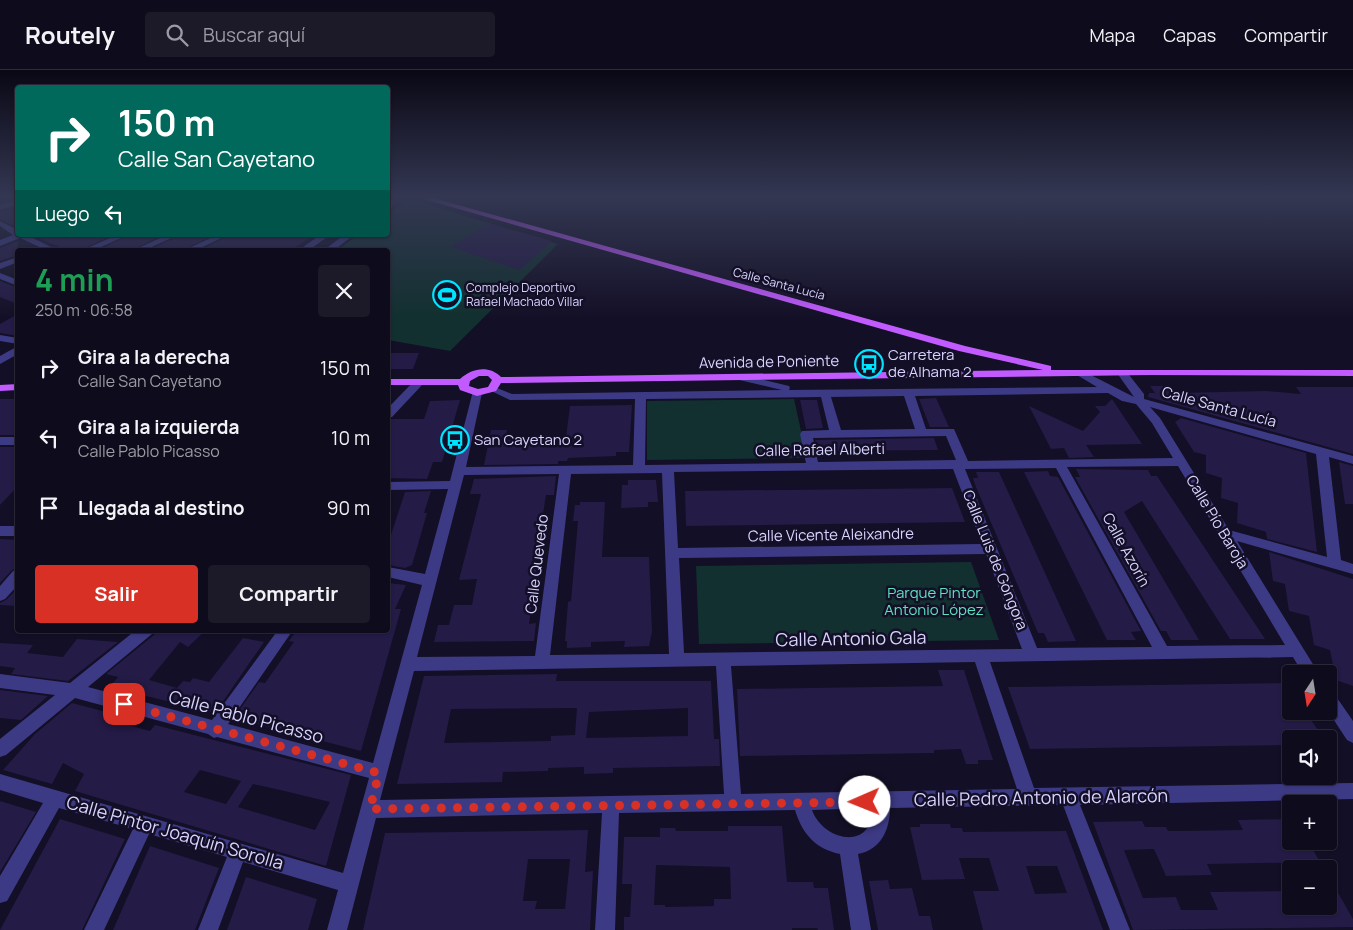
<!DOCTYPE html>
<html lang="es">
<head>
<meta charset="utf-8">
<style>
  :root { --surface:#0e0b1c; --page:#1c1929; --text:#f1f3f6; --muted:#9b9ba3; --line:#2e2b3b; --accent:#d93025 }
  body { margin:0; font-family:Manrope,sans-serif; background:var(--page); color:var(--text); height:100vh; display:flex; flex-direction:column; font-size:19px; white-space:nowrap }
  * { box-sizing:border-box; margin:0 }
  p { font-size:16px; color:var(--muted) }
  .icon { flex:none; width:28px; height:28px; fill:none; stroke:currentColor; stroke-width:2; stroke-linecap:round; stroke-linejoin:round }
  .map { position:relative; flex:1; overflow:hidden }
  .side { position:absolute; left:15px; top:178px; width:375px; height:385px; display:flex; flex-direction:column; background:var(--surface); border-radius:5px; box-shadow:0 1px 4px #0004,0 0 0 1px var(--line) }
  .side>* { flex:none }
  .hud { position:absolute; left:15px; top:15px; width:375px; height:152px; border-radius:5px; box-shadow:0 1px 4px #0004,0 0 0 1px var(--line); background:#00695c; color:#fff; overflow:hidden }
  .needle { width:32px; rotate:192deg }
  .tools { position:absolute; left:1282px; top:595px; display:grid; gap:10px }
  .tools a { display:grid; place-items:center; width:55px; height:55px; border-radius:5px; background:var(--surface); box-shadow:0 1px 4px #0004,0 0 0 1px var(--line); font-size:25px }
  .pin { position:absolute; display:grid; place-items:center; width:42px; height:42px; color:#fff; margin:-21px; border-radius:10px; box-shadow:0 2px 8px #0006 }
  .me { position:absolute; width:55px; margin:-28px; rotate:269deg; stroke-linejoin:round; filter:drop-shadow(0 0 4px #0008) }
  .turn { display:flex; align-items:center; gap:18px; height:105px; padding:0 20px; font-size:22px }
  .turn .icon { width:65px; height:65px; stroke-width:2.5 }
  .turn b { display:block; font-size:35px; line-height:42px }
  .then { display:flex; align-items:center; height:48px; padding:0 20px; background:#0003; gap:10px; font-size:19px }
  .round { display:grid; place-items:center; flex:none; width:52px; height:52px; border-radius:5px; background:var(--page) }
  .summary { display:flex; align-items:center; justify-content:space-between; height:85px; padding:0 20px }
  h1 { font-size:30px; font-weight:700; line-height:38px; color:#1e9e55 }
  .cta { display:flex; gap:10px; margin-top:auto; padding:10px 20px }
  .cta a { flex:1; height:58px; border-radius:5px; background:var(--accent); color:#fff; font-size:20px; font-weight:700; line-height:58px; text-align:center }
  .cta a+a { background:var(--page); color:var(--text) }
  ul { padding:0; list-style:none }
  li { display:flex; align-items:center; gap:15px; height:70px; padding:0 20px }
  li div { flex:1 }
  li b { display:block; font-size:19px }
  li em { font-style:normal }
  header { display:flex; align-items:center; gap:30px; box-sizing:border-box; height:70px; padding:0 25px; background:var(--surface); border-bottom:1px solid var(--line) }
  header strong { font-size:24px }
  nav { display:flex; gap:28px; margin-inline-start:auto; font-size:18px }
  .search { width:350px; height:45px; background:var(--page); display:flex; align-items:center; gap:12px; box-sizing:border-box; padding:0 18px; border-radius:5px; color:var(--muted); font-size:19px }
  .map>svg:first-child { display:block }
</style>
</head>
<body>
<header>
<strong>Routely</strong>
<div class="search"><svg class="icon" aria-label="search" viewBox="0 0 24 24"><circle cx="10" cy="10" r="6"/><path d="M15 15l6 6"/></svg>Buscar aquí</div>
<nav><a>Mapa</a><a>Capas</a><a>Compartir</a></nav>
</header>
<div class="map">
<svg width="1353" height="860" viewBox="0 0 1353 860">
  <rect width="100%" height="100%" fill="#130f26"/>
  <!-- green -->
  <g fill="#12302f">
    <polygon points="409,129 558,174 450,281 388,270 388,180 337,180 358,165 388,165 388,144"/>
    <polygon points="794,329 807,388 647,390 647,331"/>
    <polygon points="971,492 999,570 699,574 696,496"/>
  </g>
  <!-- building -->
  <g fill="#241b47" fill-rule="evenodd">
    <polygon points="18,137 18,158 0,149 0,142"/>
    <polygon points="488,153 552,171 519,200 451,177"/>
    <polygon points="31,165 112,165 81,180 67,180"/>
    <polygon points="130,165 162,165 132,180 99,180"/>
    <polygon points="180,165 213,165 183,180 150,180"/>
    <polygon points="230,165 314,165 291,180 200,180"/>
    <polygon points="18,171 18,185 0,191 0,178"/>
    <polygon points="0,211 18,218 18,234 0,227"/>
    <polygon points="18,244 18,266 0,263 0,254"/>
    <polygon points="388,283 419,283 413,299 388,299"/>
    <polygon points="1150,316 1171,316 1176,323 1266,321 1301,324 1296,317 1353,317 1353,384 1148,327 1149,323 1155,323"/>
    <polygon points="936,328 949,357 930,357 919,329"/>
    <rect x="0" y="329" width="18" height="36"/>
    <polygon points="1112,329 1142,374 1086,375 1094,387 1069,388 1064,378 1051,379 1029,336 1083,361 1100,342 1095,336 1105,336"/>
    <polygon points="460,330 442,392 433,392 427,409 388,408 388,349 424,349 430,331"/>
    <polygon points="800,330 817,330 823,358 806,359"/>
    <polygon points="632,335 629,382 616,382 616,386 568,388 567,391 558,391 558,394 484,395 491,360 507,360 505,370 542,370 543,367 566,367 570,336"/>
    <polygon points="1181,348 1306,383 1317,482 1267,469 1266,462 1237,453 1238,433 1221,428 1222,408 1206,403 1206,385 1194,382 1175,352"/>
    <polygon points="934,368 938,380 818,381 815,370"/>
    <polygon points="0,377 18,377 18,416 0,435"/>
    <polygon points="1339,392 1353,396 1353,434 1345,434"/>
    <polygon points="1076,399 1148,400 1151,406 1157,406 1265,569 1230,569 1142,431 1124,442 1199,570 1171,570 1166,561 1161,561 1075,407 1080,407"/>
    <polygon points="1048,401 1050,406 1058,407 1141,561 1131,562 1136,570 1107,570 1024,402"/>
    <polygon points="976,402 999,402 1076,571 1048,572 1044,563 1038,563 976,417 973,408 978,408"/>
    <polygon points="556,406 554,425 546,425 540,463 538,492 529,554 536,553 534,571 434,572 438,555 449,555 454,535 472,535 477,509 459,510 481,424 470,424 474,409"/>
    <polygon points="628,410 656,410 658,432 648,432 648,437 621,438 622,415 628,415"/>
    <polygon points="952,418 965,452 686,456 685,421"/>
    <polygon points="431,421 424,443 427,443 412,495 405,498 388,495 388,474 405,422"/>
    <polygon points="580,432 605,432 602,487 649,487 652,562 649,576 624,577 625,571 591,572 591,577 567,578 567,571 565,571 568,532 571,531 578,451 573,451 575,435 580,435"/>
    <polygon points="0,469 18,470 18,498 12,500 0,513"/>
    <polygon points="1269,482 1353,509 1353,616 1336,610 1330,580 1314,575 1309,546 1289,541 1285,514 1273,511"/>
    <polygon points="388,513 406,515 395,539 401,539 361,681 234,648 259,612 265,613 294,572 289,571 297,560 388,560"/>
    <polygon points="18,518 18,536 0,535 0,533 6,530"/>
    <polygon points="160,560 206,560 188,577 180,572 149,610 177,618 183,611 190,612 193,608 209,612 243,568 264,572 215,643 110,617 118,607 106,604"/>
    <polygon points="77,569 118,572 68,611 11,604 15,598 0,596 0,573 33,575 27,583 63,587"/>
    <polygon points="938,600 964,600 993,690 978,690 978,694 966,694 961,679 934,680 934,683 740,686 737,619 943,616"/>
    <path d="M557,604L556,611H711L714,669H719L720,696L613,698V703L584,704V697L548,698V701L503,702L502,712L397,714L424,606ZM577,638L575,665L551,666V671L444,673L451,639ZM688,638V666L586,668L589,642Z"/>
    <polygon points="1287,613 1291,620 1291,641 1305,641 1324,669 1291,669 1291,675 1030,679 1008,617"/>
    <polygon points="0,620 48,626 21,650 0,648"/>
    <path d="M72,633L125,647L120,653L150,661L155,655L351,705L326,796L75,721L84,704L63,693L52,714L3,700L35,664ZM200,700L241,711L226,734L184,722ZM253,714L276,719L330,732L315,760L238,737Z"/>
    <polygon points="0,731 36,742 0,802"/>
    <polygon points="60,749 125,769 82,860 0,860"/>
    <polygon points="1291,749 1291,771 1308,771 1320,792 1207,794 1212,805 1166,806 1154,779 1124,780 1143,828 1176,827 1181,840 1218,840 1210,822 1291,821 1291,836 1329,836 1329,807 1353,849 1353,857 1133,860 1093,752 1142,751 1145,757 1166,757 1168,761 1183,761 1243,760 1238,750"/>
    <path d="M920,754H950L951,758H962L963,762L1066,761L1103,860H983L973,821H999L989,788H959L965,809L922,810L910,757H920ZM1026,796H1057L1067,823L1035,824Z"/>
    <path d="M728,756H782L787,812H813L814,818H828L834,860H818L817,858H792V860H624V847H630L632,814H622L624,767H660V758H675L676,761H728ZM656,795L730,797L731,829H714V836L665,837V835H654Z"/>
    <path d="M588,760L585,802L593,801L590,860H363L385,763ZM528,789H570L565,839H535L537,831H523Z"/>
    <polygon points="150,776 219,798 195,860 113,860"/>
    <polygon points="246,807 317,829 308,860 227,860"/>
    <polygon points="888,810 890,819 912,818 919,846 930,846 933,860 878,860 869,811"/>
  </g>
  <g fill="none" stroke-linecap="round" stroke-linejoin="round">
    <!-- minor -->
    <g fill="#3d3a85" fill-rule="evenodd">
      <polygon points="388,129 393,131 392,139 388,141"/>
      <polygon points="18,130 18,135 0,140 0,135"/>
      <polygon points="0,151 18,160 18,165 27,165 57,180 46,180 20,168 0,176 0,170 13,165 0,156"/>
      <polygon points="117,165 128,165 94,180 83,180"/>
      <polygon points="167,165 178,165 145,180 134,180"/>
      <polygon points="217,165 228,165 196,180 185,180"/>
      <polygon points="320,165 330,165 309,180 299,180"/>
      <polygon points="344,165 354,165 334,180 324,180"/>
      <polygon points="18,187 18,192 0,199 0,193"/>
      <polygon points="0,203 18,210 18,216 0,209"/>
      <polygon points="0,265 18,268 18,274 0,271"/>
      <polygon points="18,276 18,284 0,294 0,286"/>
      <path d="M1081,300L1134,327L1117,303L1118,301H1126L1144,324V329L1353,386V394L1329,387L1341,490L1353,494V504L1237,471L1319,604H1303L1293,587L990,592L1034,718L1353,713V729L1080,735L1130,860H1110L1063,735L890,738C890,759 881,780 858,784L871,860H851L840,784C815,779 802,763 795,740L619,743L615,860H595L602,743L376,748L347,860H327L338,820L243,792L218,860H198L227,787L149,764L104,860H84L133,759L59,738L7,831L0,833V806L43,733L0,720V704L343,803L369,708L217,667L214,668L208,664L75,628L6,685L0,687V669L55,625L0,618V604L70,613L136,560H154L152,564L88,617L212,650L278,560H293L228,654L373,693L422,515L388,507V497L425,504L448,419L388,420V412L450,411L473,321L477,320L482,323L466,397L633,395L635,329L510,330L487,319L492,316L512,324L782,320L735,309V305L739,304L789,316L790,318L789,320L1097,317L1077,305L1076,303ZM1108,323L1122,331L1136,334L1152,353L1173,388L968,391L954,359H926L915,326ZM904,326L915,359L841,360L831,327ZM821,327L829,360L802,361L800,364L806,393L645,395L646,329ZM1150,337L1316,384L1327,487L1229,460L1160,348ZM946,366L956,390L818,392L813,368ZM1178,396L1285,575L1167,576L1067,397ZM1056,398L1152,577L1037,578L965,399ZM953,399L982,474L678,478L674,402ZM662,403L669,584L550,585L571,404ZM559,404L535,586L417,587L464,405ZM986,484L1022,579L684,583L679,488ZM975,592L1017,719L741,724L731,596ZM716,596L724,724L380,730L414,601ZM872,738C873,782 823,771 812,740Z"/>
      <polygon points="419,309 424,312 423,314 392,347 388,347 388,338 415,310"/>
      <rect x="0" y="367" width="18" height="8"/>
      <rect x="0" y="456" width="18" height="10"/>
      <polygon points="18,500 18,515 5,529 0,531 0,516 13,501"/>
      <polygon points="1329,623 1335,625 1353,651 1353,673 1347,670 1328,641"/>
    </g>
    <!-- major -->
    <g fill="#c25bff" fill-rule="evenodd">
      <path d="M420,128H433L965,276L1051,296V300H1353V306L1151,305L501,313L496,321L477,326L460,320L458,315H388V309H460C472,298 489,295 501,307L1043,300L959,281ZM479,306H488L492,310L488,317L478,319L469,316L470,311Z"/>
      <polygon points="18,314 18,320 0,321 0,315"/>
    </g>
  </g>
  <!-- sky -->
  <linearGradient id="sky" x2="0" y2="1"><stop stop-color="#0a0815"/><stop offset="0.51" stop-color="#333752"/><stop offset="1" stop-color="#333752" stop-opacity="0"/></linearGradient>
  <rect width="1353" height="249" fill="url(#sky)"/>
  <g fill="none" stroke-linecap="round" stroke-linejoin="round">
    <!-- route -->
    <polyline stroke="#d93025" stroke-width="9" stroke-dasharray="0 16.2" points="124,634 379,703 370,739 865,732"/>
  </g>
  <!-- icons -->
  <defs>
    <symbol id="stadium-ring" viewBox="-11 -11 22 22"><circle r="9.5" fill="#130f26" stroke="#00e5ff" stroke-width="1.5"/><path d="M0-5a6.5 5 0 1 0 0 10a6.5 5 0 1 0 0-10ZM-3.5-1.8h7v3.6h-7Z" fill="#00e5ff"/></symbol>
    <symbol id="bus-ring" viewBox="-11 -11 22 22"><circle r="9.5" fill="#130f26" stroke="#00e5ff" stroke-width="1.5"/><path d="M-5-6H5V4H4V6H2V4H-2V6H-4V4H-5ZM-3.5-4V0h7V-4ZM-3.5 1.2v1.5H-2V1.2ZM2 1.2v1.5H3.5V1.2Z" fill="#00e5ff"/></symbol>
  </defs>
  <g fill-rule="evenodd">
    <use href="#stadium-ring" x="431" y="209" width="32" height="32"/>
    <use href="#bus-ring" x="853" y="278" width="32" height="32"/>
    <use href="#bus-ring" x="439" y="354" width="32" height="32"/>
  </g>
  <g text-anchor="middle" stroke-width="5" stroke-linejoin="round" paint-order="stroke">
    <!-- far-street labels -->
    <g font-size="12" fill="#d9d4ff" stroke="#130f26">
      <text transform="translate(779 214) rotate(15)" y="4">Calle Santa Lucía</text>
    </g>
    <!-- far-poi labels -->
    <g font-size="12" fill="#d9d4ff" stroke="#130f26" text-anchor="start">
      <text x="466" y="222">Complejo Deportivo<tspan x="466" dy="14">Rafael Machado Villar</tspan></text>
    </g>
    <!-- poi labels -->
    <g font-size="15" fill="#d9d4ff" stroke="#130f26" text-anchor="start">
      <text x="888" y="290">Carretera<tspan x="888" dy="17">de Alhama 2</tspan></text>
      <text x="474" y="375">San Cayetano 2</text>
    </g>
    <!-- street labels -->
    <g font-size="15" fill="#d9d4ff" stroke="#130f26">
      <text transform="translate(769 292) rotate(-1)" y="5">Avenida de Poniente</text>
      <text transform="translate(1219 337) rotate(15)" y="5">Calle Santa Lucía</text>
      <text transform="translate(820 380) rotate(-1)" y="5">Calle Rafael Alberti</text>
      <text transform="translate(1217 452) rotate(59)" y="5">Calle Pío Baroja</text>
      <text transform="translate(831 465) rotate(-1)" y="5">Calle Vicente Aleixandre</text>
      <text transform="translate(1126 480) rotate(61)" y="5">Calle Azorín</text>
      <text transform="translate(995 490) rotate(68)" y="5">Calle Luis de Góngora</text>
      <text transform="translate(537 494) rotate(-83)" y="5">Calle Quevedo</text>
    </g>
    <!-- park labels -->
    <g font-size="15" fill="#5fe0c0" stroke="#130f26">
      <text x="934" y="528">Parque Pintor<tspan x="934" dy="17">Antonio López</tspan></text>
    </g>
    <!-- near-street labels -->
    <g font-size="18" fill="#d9d4ff" stroke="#130f26">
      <text transform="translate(851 569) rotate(-1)" y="6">Calle Antonio Gala</text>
      <text transform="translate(246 647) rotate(15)" y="6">Calle Pablo Picasso</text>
      <text transform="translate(1041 728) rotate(-1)" y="6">Calle Pedro Antonio de Alarcón</text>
      <text transform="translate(175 763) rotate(16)" y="6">Calle Pintor Joaquín Sorolla</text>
    </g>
  </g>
</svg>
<div class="tools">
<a><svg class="needle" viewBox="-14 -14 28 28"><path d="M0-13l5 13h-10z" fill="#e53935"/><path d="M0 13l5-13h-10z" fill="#9b9ba3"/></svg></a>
<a><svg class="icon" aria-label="sound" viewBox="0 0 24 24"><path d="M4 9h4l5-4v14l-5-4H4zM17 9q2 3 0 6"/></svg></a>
<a>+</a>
<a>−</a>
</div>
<div class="pin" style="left:124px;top:634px;background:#d93025"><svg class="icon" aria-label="arrive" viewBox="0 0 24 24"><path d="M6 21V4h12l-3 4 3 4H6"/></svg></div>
<svg class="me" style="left:865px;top:732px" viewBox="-20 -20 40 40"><circle r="19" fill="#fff"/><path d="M0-13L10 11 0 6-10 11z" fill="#d93025"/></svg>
<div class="hud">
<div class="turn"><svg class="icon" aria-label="right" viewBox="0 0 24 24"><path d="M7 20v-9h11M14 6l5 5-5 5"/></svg><div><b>150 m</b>Calle San Cayetano</div></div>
<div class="then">Luego<svg class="icon" aria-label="left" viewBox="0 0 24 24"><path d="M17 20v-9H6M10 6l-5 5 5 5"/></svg></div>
</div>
<section class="side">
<div class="summary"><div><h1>4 min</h1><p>250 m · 06:58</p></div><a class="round"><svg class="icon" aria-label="close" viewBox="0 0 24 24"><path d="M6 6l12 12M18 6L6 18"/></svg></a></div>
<ul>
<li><svg class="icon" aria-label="right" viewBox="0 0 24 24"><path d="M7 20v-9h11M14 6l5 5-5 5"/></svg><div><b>Gira a la derecha</b><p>Calle San Cayetano</p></div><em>150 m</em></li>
<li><svg class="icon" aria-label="left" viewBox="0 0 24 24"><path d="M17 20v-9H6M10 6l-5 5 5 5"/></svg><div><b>Gira a la izquierda</b><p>Calle Pablo Picasso</p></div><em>10 m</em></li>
<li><svg class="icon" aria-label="arrive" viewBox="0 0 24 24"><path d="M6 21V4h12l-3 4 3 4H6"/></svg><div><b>Llegada al destino</b></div><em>90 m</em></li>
</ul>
<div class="cta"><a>Salir</a><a>Compartir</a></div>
</section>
</div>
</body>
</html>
